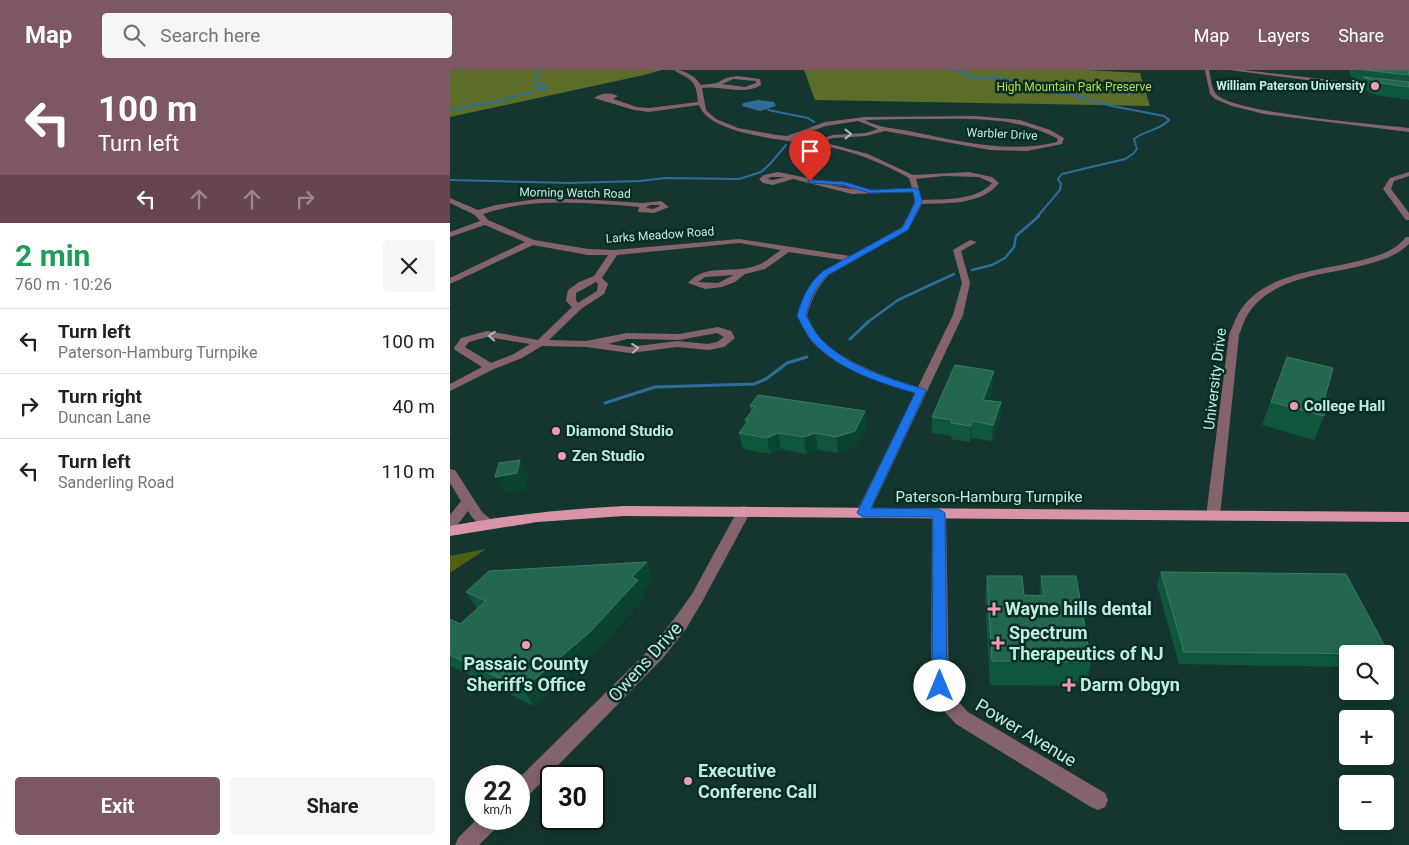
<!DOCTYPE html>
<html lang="en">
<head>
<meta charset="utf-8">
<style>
  :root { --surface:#fff; --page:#f6f6f6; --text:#202124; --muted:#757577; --line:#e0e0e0; --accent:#7e5764 }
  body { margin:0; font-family:Roboto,sans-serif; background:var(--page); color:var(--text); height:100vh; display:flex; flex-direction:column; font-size:19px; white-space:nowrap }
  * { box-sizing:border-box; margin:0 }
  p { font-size:16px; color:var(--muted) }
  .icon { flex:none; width:28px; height:28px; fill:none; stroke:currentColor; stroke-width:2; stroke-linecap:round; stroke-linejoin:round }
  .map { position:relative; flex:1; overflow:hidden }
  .side { display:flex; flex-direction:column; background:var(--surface); width:450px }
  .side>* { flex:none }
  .hud { background:#7e5764; color:#fff; overflow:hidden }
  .fabs { position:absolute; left:889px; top:575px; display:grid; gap:10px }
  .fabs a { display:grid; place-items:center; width:55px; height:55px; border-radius:5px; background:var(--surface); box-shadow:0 2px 12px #0003; font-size:25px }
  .speed { position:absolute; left:15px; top:695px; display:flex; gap:10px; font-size:25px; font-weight:700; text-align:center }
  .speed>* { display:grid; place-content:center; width:65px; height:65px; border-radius:50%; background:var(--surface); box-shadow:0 2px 12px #0003; line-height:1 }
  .speed small { font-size:12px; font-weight:400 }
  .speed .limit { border:2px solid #111; border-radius:8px; background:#fff; color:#111 }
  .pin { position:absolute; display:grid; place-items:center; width:42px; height:42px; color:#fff; margin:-51px -21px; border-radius:50% 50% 50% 0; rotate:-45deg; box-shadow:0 0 5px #0007 }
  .pin .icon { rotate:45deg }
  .me { position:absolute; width:55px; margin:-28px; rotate:0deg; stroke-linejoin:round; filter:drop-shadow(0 0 4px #0008) }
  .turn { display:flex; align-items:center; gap:18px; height:105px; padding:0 15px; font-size:22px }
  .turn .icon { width:65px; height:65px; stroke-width:2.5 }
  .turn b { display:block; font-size:35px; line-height:42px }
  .lanes { display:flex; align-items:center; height:48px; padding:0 15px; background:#0003; justify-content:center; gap:25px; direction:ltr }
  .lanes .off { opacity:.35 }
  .round { display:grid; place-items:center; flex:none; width:52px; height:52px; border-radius:5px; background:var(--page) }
  .overview { display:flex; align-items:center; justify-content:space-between; height:85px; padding:0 15px }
  h1 { font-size:30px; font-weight:700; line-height:38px; color:#1e9e55 }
  .cta { display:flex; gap:10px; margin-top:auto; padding:10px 15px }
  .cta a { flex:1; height:58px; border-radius:5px; background:var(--accent); color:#fff; font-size:20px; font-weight:700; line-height:58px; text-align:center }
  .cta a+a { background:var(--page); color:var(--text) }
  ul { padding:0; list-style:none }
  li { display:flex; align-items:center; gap:15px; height:65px; padding:0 15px; border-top:1px solid var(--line) }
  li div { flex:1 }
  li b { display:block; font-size:19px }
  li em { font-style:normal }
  header { display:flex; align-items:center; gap:30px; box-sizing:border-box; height:70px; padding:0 25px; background:var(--accent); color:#fff }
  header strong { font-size:24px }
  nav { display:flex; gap:28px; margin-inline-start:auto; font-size:18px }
  .search { width:350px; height:45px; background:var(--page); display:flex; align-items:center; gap:12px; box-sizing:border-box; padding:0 18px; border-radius:5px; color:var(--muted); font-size:19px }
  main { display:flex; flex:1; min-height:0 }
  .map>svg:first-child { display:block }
</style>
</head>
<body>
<header>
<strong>Map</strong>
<div class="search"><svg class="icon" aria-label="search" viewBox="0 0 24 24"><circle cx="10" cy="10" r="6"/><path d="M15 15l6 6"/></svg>Search here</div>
<nav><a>Map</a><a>Layers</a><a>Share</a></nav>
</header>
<main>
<section class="side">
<div class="hud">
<div class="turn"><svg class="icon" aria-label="left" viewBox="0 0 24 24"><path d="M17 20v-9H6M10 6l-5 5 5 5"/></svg><div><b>100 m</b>Turn left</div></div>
<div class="lanes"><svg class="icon" aria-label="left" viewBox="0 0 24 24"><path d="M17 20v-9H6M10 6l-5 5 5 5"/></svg><svg class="icon off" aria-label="ahead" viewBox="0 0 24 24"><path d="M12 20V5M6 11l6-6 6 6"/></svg><svg class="icon off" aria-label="ahead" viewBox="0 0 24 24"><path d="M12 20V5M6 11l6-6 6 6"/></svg><svg class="icon off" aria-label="right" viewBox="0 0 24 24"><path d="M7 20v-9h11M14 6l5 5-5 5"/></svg></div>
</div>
<div class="overview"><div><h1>2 min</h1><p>760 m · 10:26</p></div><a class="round"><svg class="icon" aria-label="close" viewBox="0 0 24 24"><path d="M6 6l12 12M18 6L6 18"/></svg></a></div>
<ul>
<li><svg class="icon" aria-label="left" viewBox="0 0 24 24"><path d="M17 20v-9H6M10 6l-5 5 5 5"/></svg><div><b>Turn left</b><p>Paterson-Hamburg Turnpike</p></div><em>100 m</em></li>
<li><svg class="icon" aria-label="right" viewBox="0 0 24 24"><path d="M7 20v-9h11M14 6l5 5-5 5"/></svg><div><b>Turn right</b><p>Duncan Lane</p></div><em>40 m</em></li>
<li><svg class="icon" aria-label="left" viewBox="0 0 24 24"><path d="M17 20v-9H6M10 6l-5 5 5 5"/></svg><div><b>Turn left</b><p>Sanderling Road</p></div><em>110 m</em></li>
</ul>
<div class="cta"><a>Exit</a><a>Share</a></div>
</section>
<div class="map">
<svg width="959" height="775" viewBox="0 0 959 775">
  <rect width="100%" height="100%" fill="#153630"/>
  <!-- green -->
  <polygon fill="#506013" points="36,479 0,503 0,486"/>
  <!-- forest -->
  <g fill="#5c6c29">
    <polygon points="0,0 212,0 194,5 0,47"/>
    <polygon points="354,0 638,0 690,3 700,36 365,30"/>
  </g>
  <!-- water -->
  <polygon fill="#2d6d98" points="308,30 324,32 326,36 310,41 292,36 293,33"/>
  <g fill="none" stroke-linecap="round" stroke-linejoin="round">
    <!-- stream-far2 -->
    <g stroke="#2d6d98" stroke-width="2">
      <path d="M501,0L512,2L526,9L545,7L564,11L566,12L564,14L575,20L619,24L662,36L714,46L719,50C709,61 695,60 684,69L687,79L683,84L675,89L612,104L608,109L611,114L610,120L587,147"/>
      <polyline points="0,40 45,32 98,17 85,13 89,0"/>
      <polyline points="318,40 358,48 364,52"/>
      <polyline points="0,110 119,113 190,111 216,108 289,109 311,102 320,94 336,75"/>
    </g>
    <!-- stream-far1 -->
    <g stroke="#2d6d98" stroke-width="2.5">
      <polyline points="522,200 542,195 555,188 564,177 566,166 589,146"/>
      <polyline points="418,252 448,230 504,204"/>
    </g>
    <!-- stream -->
    <g stroke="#2d6d98" stroke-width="3">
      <polyline points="400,269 419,251"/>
      <polyline points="155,333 205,317 304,314 316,309 337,293 357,287"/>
    </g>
    <!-- minor -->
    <g fill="#84636c" fill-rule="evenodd">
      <path d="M224,0C235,0 245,6 251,15L267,13L276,8L288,6L310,9L311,15C293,26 272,15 252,18L256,40L266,49L288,58L327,65L337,66L375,52L415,47L525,46L570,50L600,60L614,68L612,74L577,81L540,80L435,61L416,66L383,68L372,72L418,84L463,105L519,102L542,107L549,113C532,135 497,133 472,134L458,160L379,205C367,217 361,230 357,246C361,253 365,263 371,269C393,292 438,308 468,317L503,245L512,213L503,180L520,170L527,172L511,181L520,213L513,245L418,446H408L406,443L465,323C433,314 387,298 363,273C357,266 352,254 347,246C355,217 367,205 393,190L339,182L315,199L295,204L285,212L272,217L255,219L238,213C256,192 284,205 308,195C316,192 323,185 331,180L289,173L167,185L152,208L158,214L154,224L131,239L99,270L136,271L177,263L229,264L268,257L281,261L285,268L274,277L258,280L227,277L180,283L136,277L92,276L72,288L44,299L0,321V314L32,297L5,280L4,278L11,268L37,261L88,270L122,237L116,231L118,220L129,212L144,206L158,185H138L83,175L0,214V208L75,172L35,155L0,167V162L30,151L25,145L0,133V128L28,140L46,135L87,129H131L193,133L211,131L219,137L204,143L188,142L189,137C137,133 83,127 33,144L38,150L84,170L138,179L164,180L289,169L400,186L452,157L465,132L463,122L402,124L343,109L323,115L313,113L309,109L314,105L328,102L367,110L395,112L421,120L462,118L459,108C436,95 413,85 388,79C355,70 261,69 249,35L199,42L184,40L144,28C151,23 160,22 168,26L163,29L187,37L199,38L248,32C246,8 241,11 224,0ZM283,9L306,11V13L295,17L272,14ZM455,49C506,50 562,43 608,69L607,72C558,84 508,71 459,61C444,58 429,58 415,50ZM408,51L428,59L416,63L383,65L365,70L345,67L376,56ZM494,106L529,107L542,113C526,131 494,129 472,130L466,109ZM321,107H335L323,110L317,109ZM380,115L394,116L406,120ZM200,135H209L210,136L203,139L196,138ZM284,205L268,213L248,212L255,207ZM146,212L148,214L147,221L128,233L126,230V223ZM267,263L274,267L267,272L258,274L227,271L180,277L158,274L177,269L229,270ZM37,267L80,274L64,284L41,293L15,277L19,272Z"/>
      <path d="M755,0H759C761,7 761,20 767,25C789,44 924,54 959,58V62L814,44L782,36L765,29L760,24Z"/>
      <polygon points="779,0 793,0 959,19 959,23"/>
      <polygon points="959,102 959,106 944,111 941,119 959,143 959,150 956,150 933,119 940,108"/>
      <path d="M956,167H959V174C948,185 933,190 918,194C879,205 823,205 798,244C794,250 792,258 789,265L770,446L768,449H758L756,446L779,265C782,258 785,250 788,244C813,201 874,201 916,189C931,185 946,180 956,167Z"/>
      <path d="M0,399L5,400L32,442L45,453L43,456C32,460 23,450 18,441L5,458L0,460V445L11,431L0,413Z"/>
      <polygon points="294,436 299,438 301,441 252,532 236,559 213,588 76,728 69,730 69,708 201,578 224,549 242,524 289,438"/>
      <polygon points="489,438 494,440 496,443 499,616 505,628 518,642 655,723 658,730 655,737 648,740 641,737 506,654 492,639 481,616 482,443 484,440"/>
      <polygon points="27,749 51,749 48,756 29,775 5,775 8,768"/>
    </g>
    <!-- major -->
    <path fill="#d995a7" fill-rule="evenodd" d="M174,436L959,442V452L174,446L87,452L0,466V456C58,445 115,439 174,436Z"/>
  </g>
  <!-- wall -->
  <g fill="#0f563d">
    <polygon points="899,0 959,0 959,30 926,25 909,18 911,12 902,11"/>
    <polygon points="837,287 875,327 874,346 864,370 812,355"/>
    <polygon points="543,316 538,330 551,332 550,348 542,371 521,368 520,372 501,369 501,366 482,363 482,347"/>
    <polygon points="300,336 415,341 417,357 406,377 388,383 368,380 356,384 331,379 320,384 293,379 289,363 296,354 295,350 301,342"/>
    <polygon points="711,502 939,584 935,591 935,584 898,584 898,597 729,594 707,515"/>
    <polygon points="537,506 574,525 589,525 591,506 641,592 636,616 540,615 535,530"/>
    <polygon points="203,509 192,520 195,527 148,579 84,636 0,596 0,549 10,554 27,539 16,522"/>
  </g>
  <!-- shaded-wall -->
  <g fill="#0a4330">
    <polygon points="544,301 543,316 532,346 533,330"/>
    <polygon points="551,332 550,348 542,371 543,355"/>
    <polygon points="415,341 417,357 406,377 388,383 386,367"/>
    <polygon points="522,351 521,368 520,372 521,356"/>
    <polygon points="328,363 331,379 320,384 317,368"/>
    <polygon points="365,363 368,380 356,384 354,367"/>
    <polygon points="70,390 78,407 75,420 54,423 45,407"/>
    <polygon points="197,492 203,509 192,520 195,527 148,579 84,636 73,619"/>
  </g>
  <!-- building -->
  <g fill="#22674e" stroke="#3a7c66">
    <polygon points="915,0 958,0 959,5"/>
    <polygon points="913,7 959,12 959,17 931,13"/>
    <polygon points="837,287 883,298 875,327 879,328 874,346 821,332"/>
    <polygon points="505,295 544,301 533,330 551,332 543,355 522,351 521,356 501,353 502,350 482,347"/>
    <polygon points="308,325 415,341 405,361 386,367 365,363 354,367 328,363 317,368 289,363 298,351 295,350 305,337 300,336"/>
    <polygon points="70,390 67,403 45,407 49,393"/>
    <polygon points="197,492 182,507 188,510 140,562 73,619 0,585 0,549 10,554 36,531 16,522 39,501"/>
    <polygon points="711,502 896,504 939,584 734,582"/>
    <polygon points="537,506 572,506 574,525 594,526 591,506 626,506 641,592 542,591"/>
  </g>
  <!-- one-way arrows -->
  <defs><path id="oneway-chevron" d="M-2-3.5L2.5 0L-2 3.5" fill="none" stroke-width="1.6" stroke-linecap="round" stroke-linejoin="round" transform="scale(1.25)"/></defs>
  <g stroke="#aabdb9">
    <use href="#oneway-chevron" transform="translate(398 64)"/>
    <use href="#oneway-chevron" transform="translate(42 266) rotate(-176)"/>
    <use href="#oneway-chevron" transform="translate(185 278) rotate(-7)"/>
  </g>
  <!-- route -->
  <path fill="#1a73e8" stroke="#114b97" d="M358,110L395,112L421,120L465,118L469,120L472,132L458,160L378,205C365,217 360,229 356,246C361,254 365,263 371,269C395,295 441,310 474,319L476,321L421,438L489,439L495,443L497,616L495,621L490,623L484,621L482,616L483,447H413L407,443L465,323C430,313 389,300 364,273C357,266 352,255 347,246C352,228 358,214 373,201L453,157L465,132L463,122L420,123L394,115L360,113L358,112Z"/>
  <!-- markers -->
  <g fill="#f19ab3" stroke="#092c26" stroke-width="2">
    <circle cx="925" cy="16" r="5"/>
    <circle cx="844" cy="336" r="5"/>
    <circle cx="106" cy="361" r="5"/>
    <circle cx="112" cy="386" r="5"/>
    <path d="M541.5 531.5h5v5h5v5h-5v5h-5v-5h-5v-5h5z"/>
    <path d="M545.5 565.5h5v5h5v5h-5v5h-5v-5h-5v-5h5z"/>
    <circle cx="76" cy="575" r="5"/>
    <path d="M616.5 607.5h5v5h5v5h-5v5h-5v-5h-5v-5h5z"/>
    <circle cx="238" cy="711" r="5"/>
  </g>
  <g text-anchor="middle" stroke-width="5" stroke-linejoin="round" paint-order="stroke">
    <!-- far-poi labels -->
    <g font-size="12" font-weight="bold" fill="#beede3" stroke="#092c26" text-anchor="end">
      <text x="915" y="20">William Paterson University</text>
    </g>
    <!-- far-park labels -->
    <g font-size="12" fill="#badd35" stroke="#092c26">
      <text x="624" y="21">High Mountain Park Preserve</text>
    </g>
    <!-- far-street labels -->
    <g font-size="12" fill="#beede3" stroke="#092c26">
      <text transform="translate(552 64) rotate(3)" y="4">Warbler Drive</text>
      <text transform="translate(125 123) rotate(1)" y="4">Morning Watch Road</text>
      <text transform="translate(210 165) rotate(-4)" y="4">Larks Meadow Road</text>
    </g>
    <!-- street labels -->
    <g font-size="15" fill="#beede3" stroke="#092c26">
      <text transform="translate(765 309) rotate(-83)" y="5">University Drive</text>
      <text x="539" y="432">Paterson-Hamburg Turnpike</text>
    </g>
    <!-- poi labels -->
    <g font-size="15" font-weight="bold" fill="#beede3" stroke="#092c26" text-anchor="start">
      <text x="854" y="341">College Hall</text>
      <text x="116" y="366">Diamond Studio</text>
      <text x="122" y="391">Zen Studio</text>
    </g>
    <!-- near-poi labels -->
    <g font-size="18" font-weight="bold" fill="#beede3" stroke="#092c26" text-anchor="start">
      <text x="555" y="545">Wayne hills dental</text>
      <text x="559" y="569">Spectrum<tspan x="559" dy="21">Therapeutics of NJ</tspan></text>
      <text x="76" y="600" text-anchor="middle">Passaic County<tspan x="76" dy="21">Sheriff's Office</tspan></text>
      <text x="630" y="621">Darm Obgyn</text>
      <text x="248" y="707">Executive<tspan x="248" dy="21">Conferenc Call</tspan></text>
    </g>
    <!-- near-street labels -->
    <g font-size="18" fill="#beede3" stroke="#092c26">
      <text transform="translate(195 592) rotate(-48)" y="6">Owens Drive</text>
      <text transform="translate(576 663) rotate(31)" y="6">Power Avenue</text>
    </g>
  </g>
</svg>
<div class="fabs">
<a><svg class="icon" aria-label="search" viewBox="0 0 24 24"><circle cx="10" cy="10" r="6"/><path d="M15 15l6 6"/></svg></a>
<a>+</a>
<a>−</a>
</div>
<div class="speed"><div>22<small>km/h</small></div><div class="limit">30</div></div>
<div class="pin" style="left:360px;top:111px;background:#d93025"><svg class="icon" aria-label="arrive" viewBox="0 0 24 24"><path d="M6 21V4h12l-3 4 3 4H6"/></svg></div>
<svg class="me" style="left:490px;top:616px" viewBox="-20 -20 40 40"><circle r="19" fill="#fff"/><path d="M0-13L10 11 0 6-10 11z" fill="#1a73e8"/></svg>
</div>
</main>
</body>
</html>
